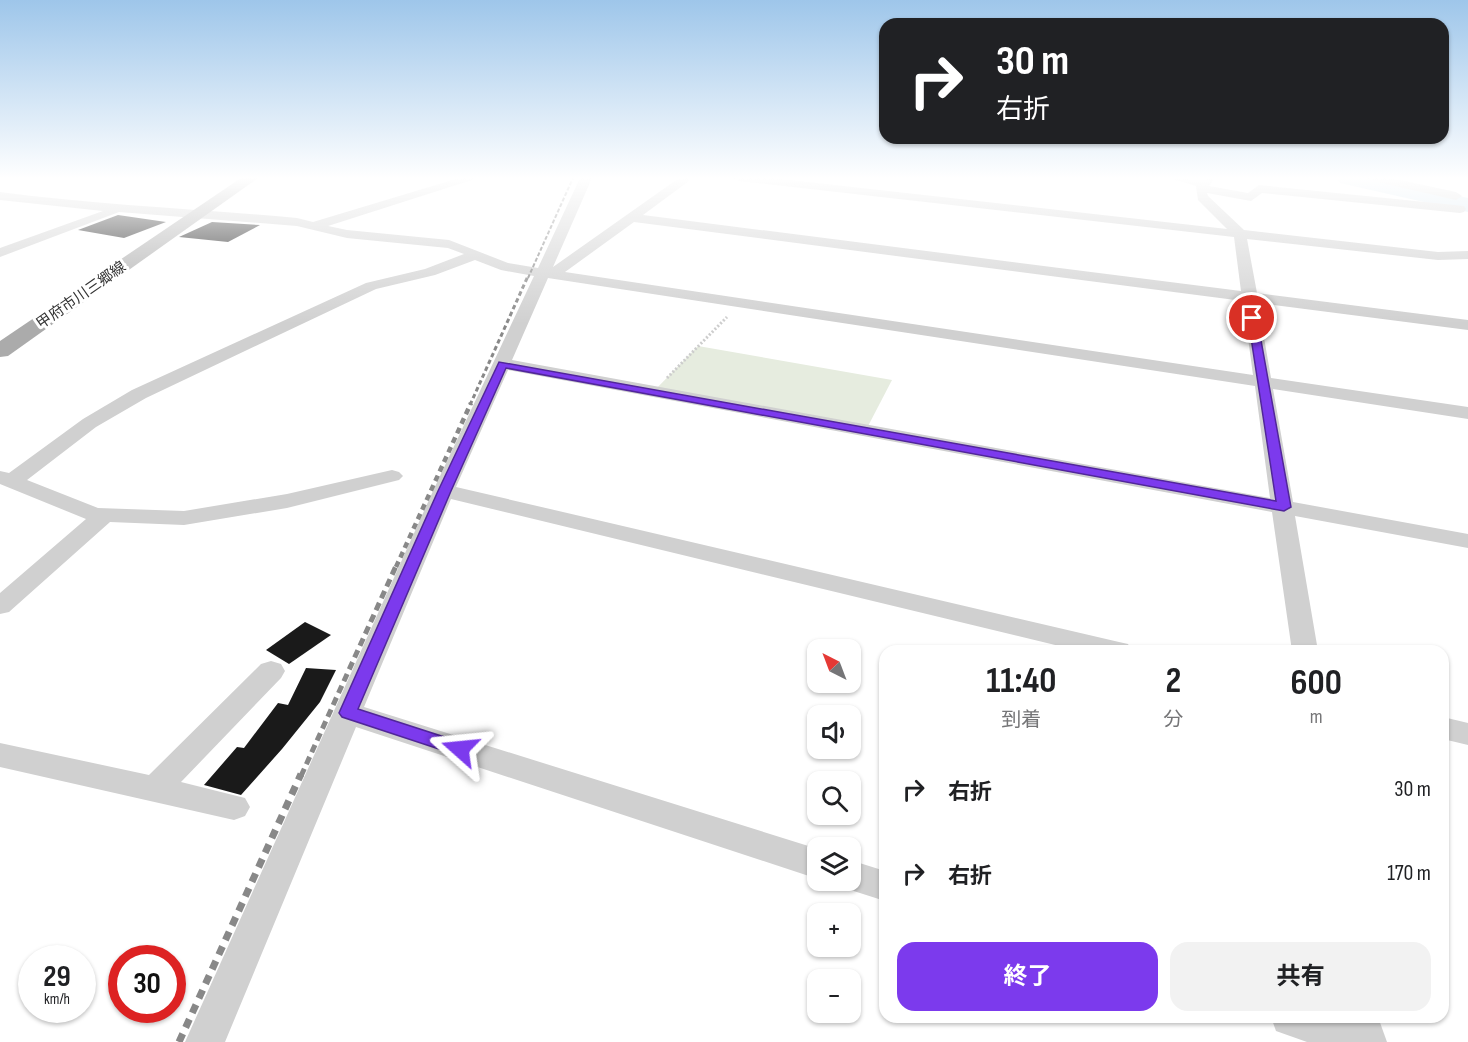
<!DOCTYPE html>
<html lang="ja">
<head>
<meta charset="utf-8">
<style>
  :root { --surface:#fff; --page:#f2f2f2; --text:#202124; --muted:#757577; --accent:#7c3aed }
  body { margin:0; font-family:"Sofia Sans Condensed","Noto Sans JP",sans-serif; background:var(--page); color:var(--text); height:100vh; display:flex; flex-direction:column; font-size:22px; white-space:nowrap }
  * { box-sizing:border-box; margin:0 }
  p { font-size:20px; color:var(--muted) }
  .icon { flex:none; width:33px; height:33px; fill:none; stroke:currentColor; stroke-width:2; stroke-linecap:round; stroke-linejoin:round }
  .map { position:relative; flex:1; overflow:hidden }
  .panel { position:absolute; left:879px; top:645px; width:570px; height:378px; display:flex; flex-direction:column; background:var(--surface); border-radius:18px; box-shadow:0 2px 4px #0004 }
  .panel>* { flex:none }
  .guide { position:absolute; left:879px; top:18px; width:570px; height:126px; border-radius:18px; box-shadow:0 2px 4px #0004; background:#202124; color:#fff; overflow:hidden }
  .needle { width:39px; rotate:318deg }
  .buttons { position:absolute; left:807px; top:639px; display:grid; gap:12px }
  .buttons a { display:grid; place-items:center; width:54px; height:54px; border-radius:12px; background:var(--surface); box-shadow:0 2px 4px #0004; font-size:30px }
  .speed { position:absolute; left:18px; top:945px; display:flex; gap:12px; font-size:30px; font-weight:700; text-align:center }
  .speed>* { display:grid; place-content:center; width:78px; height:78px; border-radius:50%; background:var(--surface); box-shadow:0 2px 4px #0004; line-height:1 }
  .speed small { font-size:15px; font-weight:400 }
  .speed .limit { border:9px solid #d22; background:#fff; color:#111 }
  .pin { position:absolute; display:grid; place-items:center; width:51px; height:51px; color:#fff; margin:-26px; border:3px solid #fff; border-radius:50%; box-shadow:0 2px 6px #0007 }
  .me { position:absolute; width:66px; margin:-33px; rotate:288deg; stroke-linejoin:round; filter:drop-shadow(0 0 4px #0008) }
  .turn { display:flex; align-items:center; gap:21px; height:126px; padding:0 18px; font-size:27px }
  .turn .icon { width:78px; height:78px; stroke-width:2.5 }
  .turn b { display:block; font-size:42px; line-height:51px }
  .eta { display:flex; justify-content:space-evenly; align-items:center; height:102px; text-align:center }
  .eta b { font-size:36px; font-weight:700; line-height:42px }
  .primary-button { display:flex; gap:12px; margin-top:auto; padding:12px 18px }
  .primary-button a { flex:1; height:69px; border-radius:18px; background:var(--accent); color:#fff; font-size:24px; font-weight:700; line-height:69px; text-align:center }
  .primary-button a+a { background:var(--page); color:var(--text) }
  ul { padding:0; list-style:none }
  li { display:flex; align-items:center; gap:18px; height:84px; padding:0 18px }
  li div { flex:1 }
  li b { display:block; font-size:22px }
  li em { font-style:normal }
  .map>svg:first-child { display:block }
</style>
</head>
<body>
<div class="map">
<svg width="1468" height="1042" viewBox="0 0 1468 1042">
  <rect width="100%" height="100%" fill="#fff"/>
  <!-- green -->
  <polygon fill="#e6ecdf" points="698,346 892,380 866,430 653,392"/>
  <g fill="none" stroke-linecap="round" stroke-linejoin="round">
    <!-- river -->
    <polygon fill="#cfe2ee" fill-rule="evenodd" points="1337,178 1378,178 1468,198 1468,212 1340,183"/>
  </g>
  <!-- building -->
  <g fill="#1a1a1a">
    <polygon points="118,215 166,222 124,238 78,230"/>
    <polygon points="212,222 260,225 228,242 179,237"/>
    <polygon points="305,622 331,635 289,664 266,650"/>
    <polygon points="306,668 336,670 320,702 282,749 241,795 204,785 237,747 244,748 278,703 288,705"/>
  </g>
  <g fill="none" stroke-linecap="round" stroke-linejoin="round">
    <!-- path -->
    <polyline stroke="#cdcdcd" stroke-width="3" stroke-dasharray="2 2" stroke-linecap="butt" points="667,378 727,317"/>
    <!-- minor -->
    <g fill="#d0d0d0" fill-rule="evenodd">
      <path d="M459,178H478L328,226L347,230L449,240L508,263L538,268L580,178H592L553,267L679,178H693L643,215L1241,291L1234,237L739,181L733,178H772L1227,229L1198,200L1196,186L1169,178L1201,180L1215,178L1209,186L1248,193L1259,185L1464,206L1466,209L1464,212L1460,213L1262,193L1251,201L1207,193L1208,196L1244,230L1438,252L1468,251V259L1438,260L1247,239L1257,293L1468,320V330L1258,303L1271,378L1468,407V419L1273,389L1293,502L1468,534V548L1295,516L1318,651H1292L1272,512L508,370L456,487L1119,642L1128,644L1132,651H1080L451,499L364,707L818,849V879L356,727L225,1042H185L433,491L534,276L501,270L475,260L435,275L376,289L146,398L96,427L27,480L98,508L184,511L287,494L392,470L399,472L403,476L399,480L287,508L184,525L110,522L9,612L0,614V593L86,519L0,484V471L9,473L83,419L132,390L366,283L425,269L464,254L448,248L347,238L297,226L119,212L0,257V248L103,211L0,200V192C99,205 198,209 297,218L313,222ZM634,222L1243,301L1253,375L565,272ZM548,278L1255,386L1270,498L512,360Z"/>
      <polygon points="1367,178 1390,178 1456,192 1462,196 1456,200 1373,181"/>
      <polygon points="271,661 281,664 285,671 281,678 181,782 245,798 250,807 245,816 234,820 0,767 0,743 149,775 261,664"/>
      <polygon points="1443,717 1468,723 1468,745 1443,739"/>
      <polygon points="850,860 885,871 885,901 838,886 836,880 850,880"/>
      <polygon points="1271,1017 1378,1017 1387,1042 1307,1042 1276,1031"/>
    </g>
    <!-- major -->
    <polygon fill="#ababab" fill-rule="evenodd" points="241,178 258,178 8,356 0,357 0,341"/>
    <!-- rail-far4 -->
    <polyline stroke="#888" stroke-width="2" stroke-dasharray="4 2" stroke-linecap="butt" points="528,278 573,178"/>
    <!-- rail-far3 -->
    <polyline stroke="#888" stroke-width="3" stroke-dasharray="4.5 3" stroke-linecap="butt" points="470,405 528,276"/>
    <!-- rail-far2 -->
    <polyline stroke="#888" stroke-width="4.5" stroke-dasharray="6 4.5" stroke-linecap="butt" points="396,567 471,403"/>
    <!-- rail-far1 -->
    <polyline stroke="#888" stroke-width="5" stroke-dasharray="8 5" stroke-linecap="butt" points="301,776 396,566"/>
    <!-- rail -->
    <polyline stroke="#888" stroke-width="7" stroke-dasharray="9 7" stroke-linecap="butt" points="179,1042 301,774"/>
  </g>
  <!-- sky -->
  <linearGradient id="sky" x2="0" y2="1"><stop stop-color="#9ec6ea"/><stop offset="0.55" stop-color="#fff"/><stop offset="1" stop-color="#fff" stop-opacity="0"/></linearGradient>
  <rect width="1468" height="324" fill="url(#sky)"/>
  <!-- route -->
  <polygon fill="#7c3aed" stroke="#51269a" stroke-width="1.5" points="1252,315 1257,318 1291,507 1284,511 506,368 451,491 358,709 466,744 469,749 466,754 460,756 342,717 339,713 438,491 499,362 1276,501 1248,318"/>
  <g text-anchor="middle" stroke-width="6" stroke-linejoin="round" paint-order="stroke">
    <!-- far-street labels -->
    <g font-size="15" fill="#333" stroke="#fff">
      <text transform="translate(81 295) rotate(-35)" y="5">甲府市川三郷線</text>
    </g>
  </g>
</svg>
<div class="buttons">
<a><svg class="needle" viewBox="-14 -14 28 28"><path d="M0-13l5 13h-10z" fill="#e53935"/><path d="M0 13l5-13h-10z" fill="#757577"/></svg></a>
<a><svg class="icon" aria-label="sound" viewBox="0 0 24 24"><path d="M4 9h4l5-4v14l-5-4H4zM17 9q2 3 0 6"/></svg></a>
<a><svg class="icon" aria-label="search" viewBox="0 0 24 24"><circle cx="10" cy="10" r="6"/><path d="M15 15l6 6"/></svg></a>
<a><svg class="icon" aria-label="layers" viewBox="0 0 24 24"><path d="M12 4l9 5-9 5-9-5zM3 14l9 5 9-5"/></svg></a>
<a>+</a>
<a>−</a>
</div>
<div class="speed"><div>29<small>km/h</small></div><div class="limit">30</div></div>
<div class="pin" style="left:1252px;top:318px;background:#d93025"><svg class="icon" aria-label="arrive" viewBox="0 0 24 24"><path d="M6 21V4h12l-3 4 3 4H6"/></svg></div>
<svg class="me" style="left:460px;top:749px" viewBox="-20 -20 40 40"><path d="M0-17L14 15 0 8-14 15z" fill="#7c3aed" stroke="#fff" stroke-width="4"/></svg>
<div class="guide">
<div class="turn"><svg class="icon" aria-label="right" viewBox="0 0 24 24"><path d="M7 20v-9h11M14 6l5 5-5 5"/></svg><div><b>30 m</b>右折</div></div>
</div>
<section class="panel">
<div class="eta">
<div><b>11:40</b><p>到着</p></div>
<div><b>2</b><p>分</p></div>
<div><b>600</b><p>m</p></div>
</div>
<ul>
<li><svg class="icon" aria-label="right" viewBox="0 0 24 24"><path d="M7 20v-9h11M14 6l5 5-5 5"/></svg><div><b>右折</b></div><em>30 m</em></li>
<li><svg class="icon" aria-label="right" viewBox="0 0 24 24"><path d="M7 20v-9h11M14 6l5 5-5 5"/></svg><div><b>右折</b></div><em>170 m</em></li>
</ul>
<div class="primary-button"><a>終了</a><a>共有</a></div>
</section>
</div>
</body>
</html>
